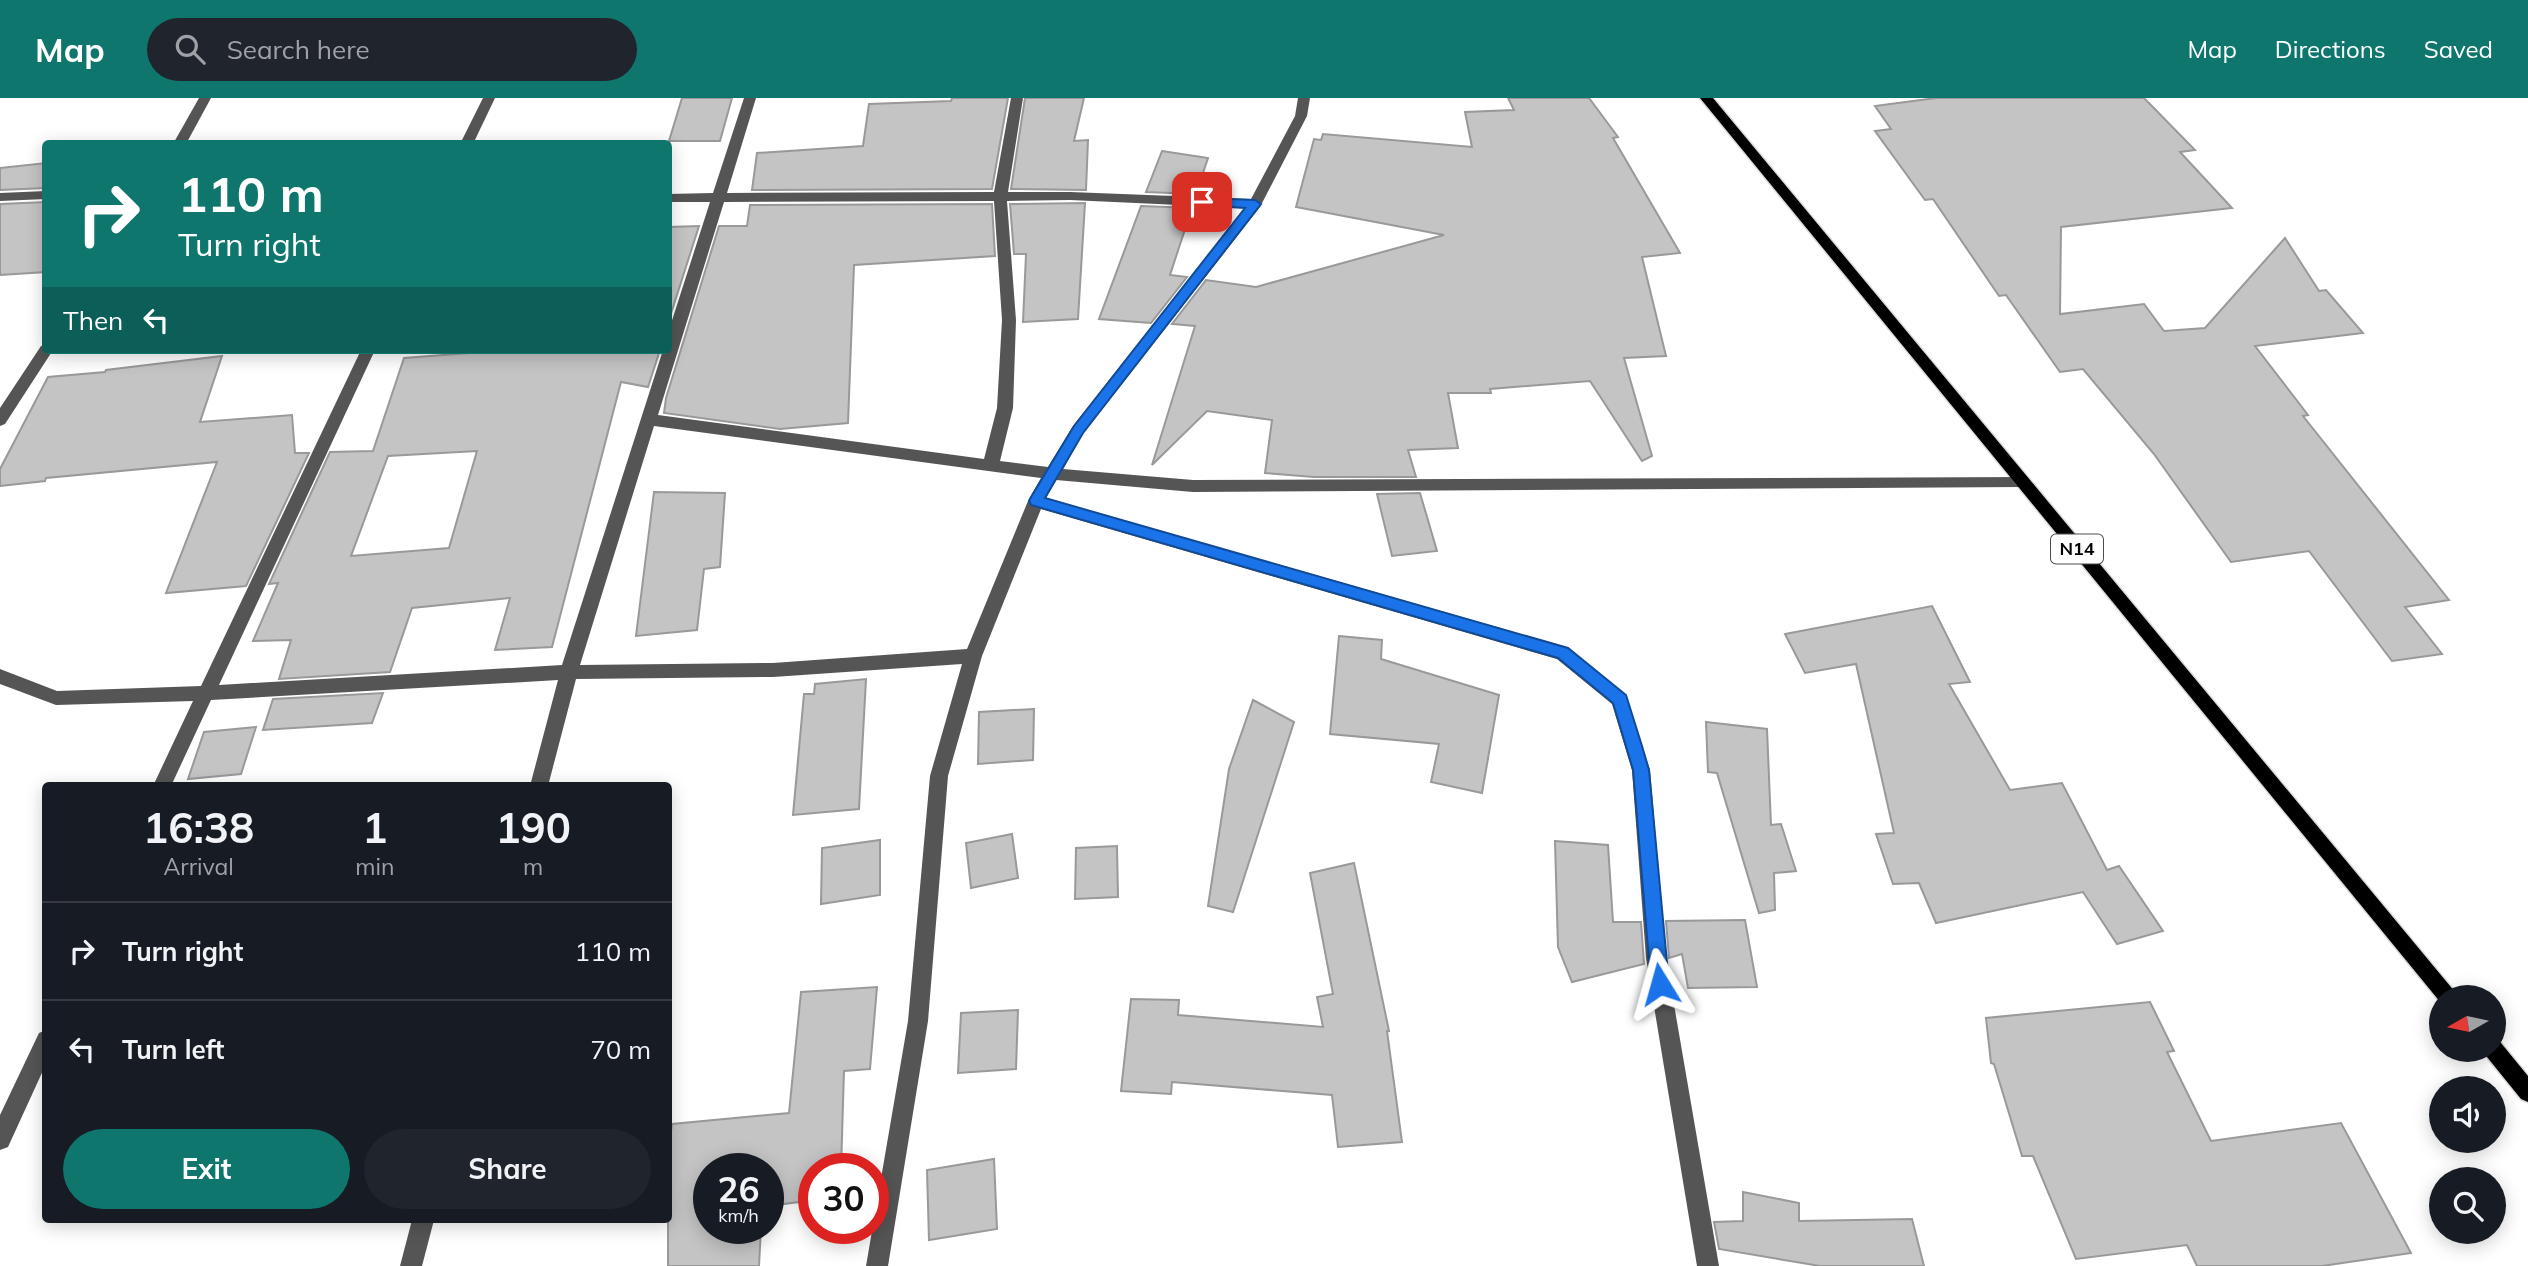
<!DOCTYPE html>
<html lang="en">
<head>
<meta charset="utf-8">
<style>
  :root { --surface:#171b24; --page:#20242c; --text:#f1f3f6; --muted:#9ea1a6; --line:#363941; --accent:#0f766e }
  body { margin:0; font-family:Mulish,sans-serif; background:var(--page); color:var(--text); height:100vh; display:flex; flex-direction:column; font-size:26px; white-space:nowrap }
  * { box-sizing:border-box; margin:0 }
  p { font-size:23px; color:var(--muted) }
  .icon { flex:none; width:38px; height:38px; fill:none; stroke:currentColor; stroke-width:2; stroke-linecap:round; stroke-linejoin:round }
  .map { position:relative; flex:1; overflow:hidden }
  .sheet { position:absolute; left:42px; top:684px; width:630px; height:441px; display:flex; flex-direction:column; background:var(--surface); border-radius:7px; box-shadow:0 4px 18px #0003 }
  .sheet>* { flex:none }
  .banner { position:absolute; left:42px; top:42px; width:630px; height:214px; border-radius:7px; box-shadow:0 4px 18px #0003; background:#0f766e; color:#fff; overflow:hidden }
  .needle { width:46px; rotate:261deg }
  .tools { position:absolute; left:2429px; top:887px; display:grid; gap:14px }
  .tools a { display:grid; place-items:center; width:77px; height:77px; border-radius:50%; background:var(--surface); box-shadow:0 4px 18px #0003; font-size:35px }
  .speed { position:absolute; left:693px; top:1055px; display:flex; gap:14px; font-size:35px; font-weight:700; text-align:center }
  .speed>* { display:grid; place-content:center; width:91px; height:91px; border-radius:50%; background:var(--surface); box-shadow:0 4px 18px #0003; line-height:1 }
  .speed small { font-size:18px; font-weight:400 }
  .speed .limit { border:10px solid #d22; background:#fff; color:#111 }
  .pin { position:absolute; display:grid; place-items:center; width:60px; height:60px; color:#fff; margin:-30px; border-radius:14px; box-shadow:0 4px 10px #0006 }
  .me { position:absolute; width:77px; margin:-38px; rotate:352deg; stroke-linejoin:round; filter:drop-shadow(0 0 5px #0008) }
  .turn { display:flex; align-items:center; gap:24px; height:147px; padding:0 21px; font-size:32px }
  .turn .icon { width:91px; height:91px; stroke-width:2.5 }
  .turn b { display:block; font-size:49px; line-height:60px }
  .then { display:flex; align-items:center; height:66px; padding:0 21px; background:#0003; gap:14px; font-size:26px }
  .eta { display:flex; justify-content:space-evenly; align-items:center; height:119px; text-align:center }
  .eta b { font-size:42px; font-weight:700; line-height:49px }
  .button { display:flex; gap:14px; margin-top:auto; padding:14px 21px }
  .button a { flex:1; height:80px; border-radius:42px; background:var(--accent); color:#fff; font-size:28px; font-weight:700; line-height:80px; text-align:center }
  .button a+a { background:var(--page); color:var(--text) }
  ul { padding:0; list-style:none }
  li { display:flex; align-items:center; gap:21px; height:98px; padding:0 21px; border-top:2px solid var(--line) }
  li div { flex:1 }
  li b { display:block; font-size:26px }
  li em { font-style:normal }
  header { display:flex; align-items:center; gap:42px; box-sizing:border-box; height:98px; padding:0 35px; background:var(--accent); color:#fff }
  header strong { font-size:33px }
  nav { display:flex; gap:38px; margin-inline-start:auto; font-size:24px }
  .search { width:490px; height:63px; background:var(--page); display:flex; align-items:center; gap:18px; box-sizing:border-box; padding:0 24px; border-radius:38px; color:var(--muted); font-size:26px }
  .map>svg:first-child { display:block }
</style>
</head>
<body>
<header>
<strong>Map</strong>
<div class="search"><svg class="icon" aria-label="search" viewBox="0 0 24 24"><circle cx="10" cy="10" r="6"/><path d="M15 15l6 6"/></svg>Search here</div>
<nav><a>Map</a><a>Directions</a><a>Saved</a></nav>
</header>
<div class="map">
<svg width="2528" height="1168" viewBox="0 0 2528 1168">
  <rect width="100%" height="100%" fill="#fff"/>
  <!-- building -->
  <g fill="#c4c4c4" stroke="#999" stroke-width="2" fill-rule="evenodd">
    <polygon points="682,0 732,0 720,43 669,43"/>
    <polygon points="952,0 1008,0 992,91 752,92 757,55 863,48 869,6 951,3"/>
    <polygon points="1025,0 1084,0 1074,43 1088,42 1086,92 1011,91"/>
    <polygon points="1508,0 1589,0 1618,39 1613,40 1680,155 1642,159 1666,258 1624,260 1652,358 1642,363 1590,283 1490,291 1491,295 1448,295 1458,350 1408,352 1416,379 1314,379 1265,375 1272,322 1207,313 1152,367 1195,228 1172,226 1206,182 1256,189 1444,137 1296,109 1314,41 1321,42 1323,36 1472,49 1465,14 1514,12"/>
    <polygon points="1936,0 2144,0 2195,52 2180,54 2232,110 2061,129 2060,216 2144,206 2164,233 2205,230 2285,140 2319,193 2326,192 2363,235 2255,248 2308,317 2303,318 2449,502 2405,509 2442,556 2392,563 2309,453 2231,464 2154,356 2083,271 2060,274 2006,197 1999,198 1933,101 1925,102 1875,33 1891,31 1875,8"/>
    <polygon points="1162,53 1208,60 1196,96 1146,94"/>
    <polygon points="46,65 46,90 0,92 0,70"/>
    <polygon points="46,104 46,174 0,177 0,106"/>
    <polygon points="1085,105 1078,221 1023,224 1026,156 1014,156 1010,106"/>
    <polygon points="992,106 995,158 854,167 848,325 780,331 664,315 666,300 719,128 747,128 750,107"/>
    <polygon points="1141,108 1192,110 1170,177 1187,179 1151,225 1099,221"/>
    <polygon points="699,128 668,225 668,129"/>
    <path d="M509,252H660L648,289L621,284L552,549L495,552L510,500L412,510L390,574L279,581L291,542L253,543L278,485L269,486L330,354L373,353L404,260ZM477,353L449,450L351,458L388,358Z"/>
    <polygon points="222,258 200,324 292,317 295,355 309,355 246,488 166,495 217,364 46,380 45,383 0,388 0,371 48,279 105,274 106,272"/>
    <polygon points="654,394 725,395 720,469 704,471 697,532 636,538"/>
    <polygon points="1420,395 1437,453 1392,458 1377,396"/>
    <polygon points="1932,508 1970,584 1949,586 2010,692 2062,685 2107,772 2119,768 2163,833 2117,846 2083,794 1936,825 1919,785 1893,786 1876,736 1894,735 1856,566 1805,575 1785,536"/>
    <polygon points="1339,538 1382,542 1381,561 1499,597 1482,695 1431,684 1439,646 1330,636"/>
    <polygon points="866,581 859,711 793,717 804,596 814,596 815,586"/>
    <polygon points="383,595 372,625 263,632 273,601"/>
    <polygon points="1253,602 1294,624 1233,814 1208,808 1229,671"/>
    <polygon points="1034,611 1033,662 978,666 979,614"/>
    <polygon points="1706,624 1767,631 1771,727 1781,726 1796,773 1774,775 1775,812 1759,815 1717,675 1708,674"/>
    <polygon points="256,629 241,676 188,681 204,634"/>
    <polygon points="1012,736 1018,780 971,790 966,745"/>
    <polygon points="880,742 880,797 821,806 822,750"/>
    <polygon points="1555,743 1608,747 1613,824 1641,824 1644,866 1572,884 1558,849"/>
    <polygon points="1117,748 1118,799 1075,801 1076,750"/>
    <polygon points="1354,765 1389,933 1387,933 1402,1044 1338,1049 1332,997 1172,984 1171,996 1121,993 1131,901 1179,902 1178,917 1323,929 1317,899 1333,896 1310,775"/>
    <polygon points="1745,822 1757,889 1688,890 1682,856 1669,860 1666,823"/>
    <polygon points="877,889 870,971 844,973 841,1071 814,1071 814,1102 768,1108 768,1071 709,1071 709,1130 761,1130 759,1168 668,1168 668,1053 672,1026 789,1015 801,894"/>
    <polygon points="2150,904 2174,953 2167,954 2211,1043 2341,1025 2411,1155 2322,1168 2197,1168 2187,1147 2076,1161 2033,1058 2022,1058 1994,966 1991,965 1986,920"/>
    <polygon points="1018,912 1016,971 958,975 961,915"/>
    <polygon points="994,1061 997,1131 929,1142 927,1072"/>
    <polygon points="1743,1094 1799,1105 1799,1123 1912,1121 1924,1168 1820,1168 1719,1151 1714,1124 1743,1123"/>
  </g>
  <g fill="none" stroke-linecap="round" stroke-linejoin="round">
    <defs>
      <g id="major">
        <polygon points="1700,0 1713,0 2460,900 2441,900 2441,905"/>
        <polygon points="2494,942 2501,945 2528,978 2528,1004 2521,1001 2487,959 2484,952 2494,952"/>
      </g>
    </defs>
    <!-- major casing -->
    <use href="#major" stroke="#dbdbdb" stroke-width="3"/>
    <!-- minor -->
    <g fill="#555" fill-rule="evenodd">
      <polygon points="199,0 211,0 186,46 173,46"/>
      <polygon points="483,0 495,0 473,46 460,46"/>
      <path d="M744,0H756L727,95L994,94L1011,0H1023L1008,94H1070L1251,101L1295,18L1298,0H1310L1307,18L1260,109L1083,336L1063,371L1193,382L2027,379L2029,383L2021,389L1193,394L1056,382L1046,400L1563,548L1626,597L1650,672L1666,860L1719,1168H1697L1646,860L1632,672L1612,606L1557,561L1041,411L982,558L948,678L928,923L888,1168H866L908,923L930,678L962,566L773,579L576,581L548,688H530L558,582L211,602L171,688H153L193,603L56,607L0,586V571L57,593L201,588L361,252H375L219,587L562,567L663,252H668V235L710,104H668V96L713,95ZM1070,102L1245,110L1073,328L1048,369L1000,363L1013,310L1016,222L1007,103ZM994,103L1002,222L997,310L984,361L658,317L724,104ZM654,328L1041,380L1028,403L967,551L773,565L580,567Z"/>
      <polygon points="46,93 46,101 0,103 0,95"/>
      <polygon points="46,247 46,252 53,252 5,326 0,328 0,310 41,248"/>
      <polygon points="46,932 46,966 8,1049 0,1052 0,1017 39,935"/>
      <polygon points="412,1122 434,1122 422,1168 400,1168"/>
    </g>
    <!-- major -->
    <use href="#major" fill="#000" fill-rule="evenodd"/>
  </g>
  <!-- route -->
  <polygon fill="#1a73e8" stroke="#114b97" stroke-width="2" points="1202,100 1255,102 1261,106 1083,335 1045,400 1568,550 1626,597 1642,648 1649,672 1669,886 1667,892 1660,894 1654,892 1651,886 1633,672 1613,605 1558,560 1031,407 1029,403 1031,399 1074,328 1245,110 1198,107 1196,104"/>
  <g text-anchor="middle" stroke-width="5" stroke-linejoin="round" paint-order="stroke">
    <!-- shield labels -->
    <rect fill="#fff" stroke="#4c4c4c" stroke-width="2" x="2051" y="436.5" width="52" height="29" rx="5"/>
    <g font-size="18" font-weight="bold" fill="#000">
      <text x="2077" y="457">N14</text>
    </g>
  </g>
</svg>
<div class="tools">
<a><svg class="needle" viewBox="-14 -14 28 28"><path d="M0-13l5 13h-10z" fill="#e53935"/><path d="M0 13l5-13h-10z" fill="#9ea1a6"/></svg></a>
<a><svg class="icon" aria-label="sound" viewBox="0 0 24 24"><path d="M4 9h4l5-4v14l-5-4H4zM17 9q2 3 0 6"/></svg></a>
<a><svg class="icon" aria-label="search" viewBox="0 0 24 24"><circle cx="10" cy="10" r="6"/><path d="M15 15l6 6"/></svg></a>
</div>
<div class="speed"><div>26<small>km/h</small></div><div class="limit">30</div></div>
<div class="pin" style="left:1202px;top:104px;background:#d93025"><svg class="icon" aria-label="arrive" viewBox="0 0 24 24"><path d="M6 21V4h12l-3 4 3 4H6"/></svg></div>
<svg class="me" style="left:1660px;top:886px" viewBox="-20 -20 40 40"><path d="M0-17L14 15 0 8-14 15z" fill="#1a73e8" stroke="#fff" stroke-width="4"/></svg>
<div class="banner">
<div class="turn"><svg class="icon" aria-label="right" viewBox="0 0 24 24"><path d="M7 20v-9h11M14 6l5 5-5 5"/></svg><div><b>110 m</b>Turn right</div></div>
<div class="then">Then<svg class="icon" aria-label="left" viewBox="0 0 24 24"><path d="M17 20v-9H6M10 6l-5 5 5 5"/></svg></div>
</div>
<section class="sheet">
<div class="eta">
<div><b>16:38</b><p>Arrival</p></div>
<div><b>1</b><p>min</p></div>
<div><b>190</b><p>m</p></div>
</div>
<ul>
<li><svg class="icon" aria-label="right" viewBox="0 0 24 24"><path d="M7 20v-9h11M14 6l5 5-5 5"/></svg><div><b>Turn right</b></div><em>110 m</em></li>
<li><svg class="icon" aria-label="left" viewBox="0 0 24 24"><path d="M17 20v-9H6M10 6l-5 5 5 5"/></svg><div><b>Turn left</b></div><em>70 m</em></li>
</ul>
<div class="button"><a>Exit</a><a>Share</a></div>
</section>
</div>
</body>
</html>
